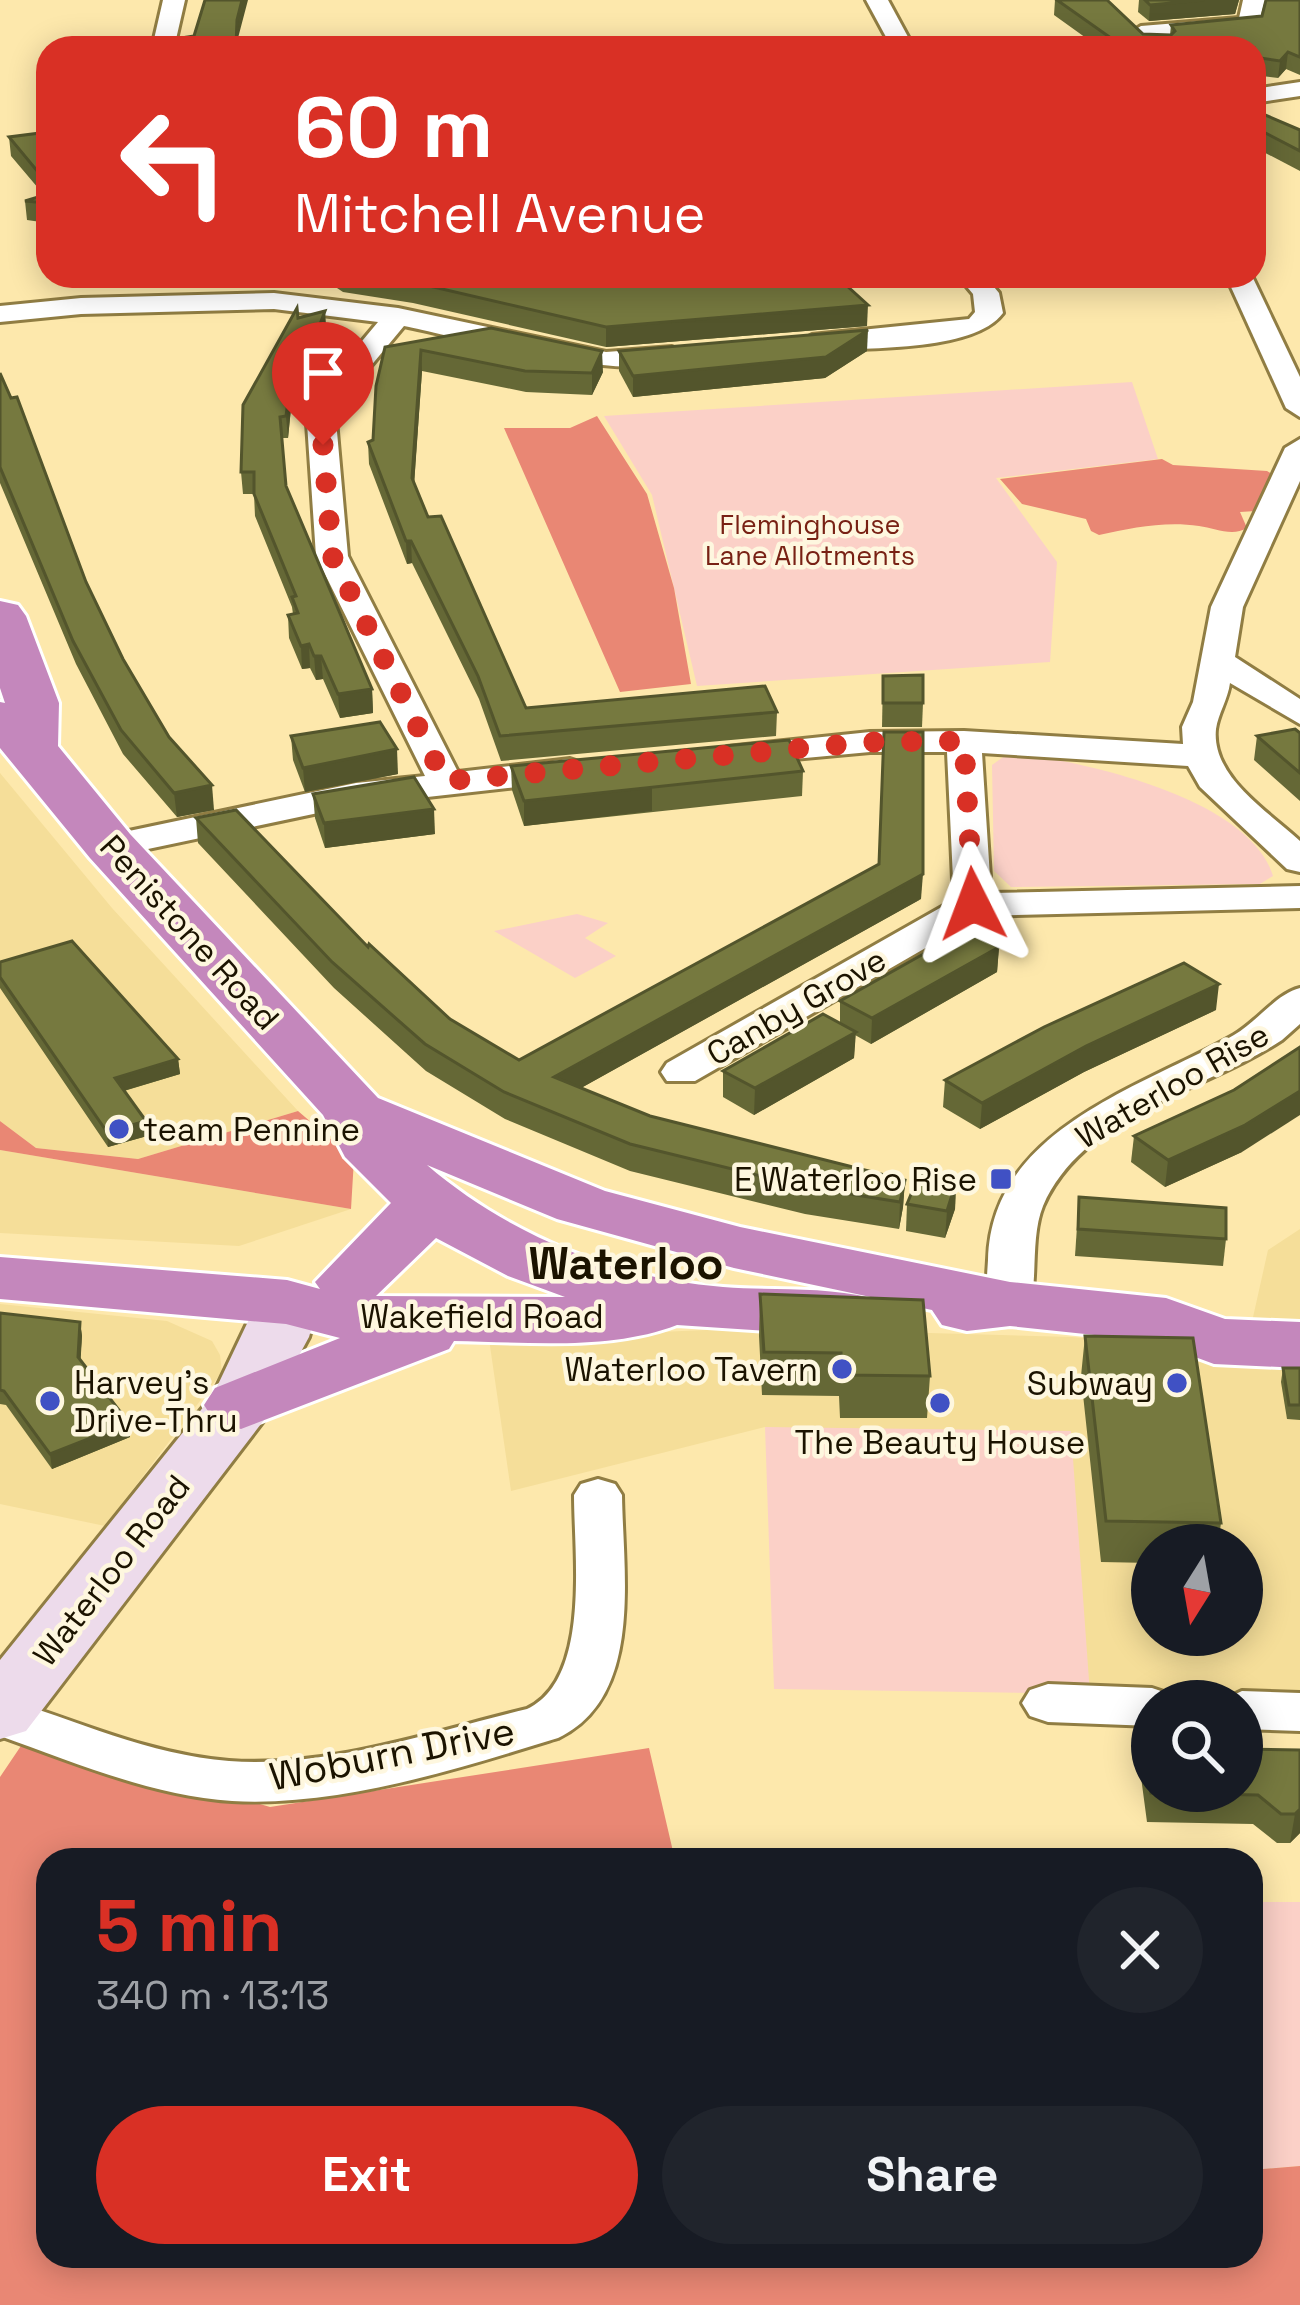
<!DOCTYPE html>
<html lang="en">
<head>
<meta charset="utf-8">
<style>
  :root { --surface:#171b24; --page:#20242c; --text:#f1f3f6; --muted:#9ea1a6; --accent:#d93025 }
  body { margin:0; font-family:"Space Grotesk",sans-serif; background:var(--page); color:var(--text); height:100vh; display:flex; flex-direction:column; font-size:45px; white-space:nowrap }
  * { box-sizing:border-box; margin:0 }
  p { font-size:39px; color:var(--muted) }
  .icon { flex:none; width:66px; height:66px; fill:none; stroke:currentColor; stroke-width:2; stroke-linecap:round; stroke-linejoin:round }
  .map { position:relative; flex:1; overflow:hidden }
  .side { position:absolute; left:36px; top:1848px; width:1227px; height:420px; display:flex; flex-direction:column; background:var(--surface); border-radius:36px; box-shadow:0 6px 30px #0003 }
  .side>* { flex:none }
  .top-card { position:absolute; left:36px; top:36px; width:1230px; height:252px; border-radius:36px; box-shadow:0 6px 30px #0003; background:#d93025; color:#fff; overflow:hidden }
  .needle { width:78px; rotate:191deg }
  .buttons { position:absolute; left:1131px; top:1524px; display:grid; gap:24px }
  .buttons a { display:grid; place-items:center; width:132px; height:132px; border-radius:50%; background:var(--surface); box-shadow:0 6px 30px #0003; font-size:60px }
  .pin { position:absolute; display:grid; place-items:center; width:102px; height:102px; color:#fff; margin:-123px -51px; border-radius:50% 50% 50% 0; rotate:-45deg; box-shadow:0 0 12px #0007 }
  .pin .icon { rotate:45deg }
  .me { position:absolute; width:132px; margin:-66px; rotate:357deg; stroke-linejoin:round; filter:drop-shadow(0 0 9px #0008) }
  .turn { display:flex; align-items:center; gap:42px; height:252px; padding:0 60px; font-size:54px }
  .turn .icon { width:156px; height:156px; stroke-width:2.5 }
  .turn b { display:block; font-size:84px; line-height:102px }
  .round { display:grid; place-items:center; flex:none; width:126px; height:126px; border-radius:63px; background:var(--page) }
  .head { display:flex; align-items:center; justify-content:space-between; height:204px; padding:0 60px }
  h1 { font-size:72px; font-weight:600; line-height:90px; color:var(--accent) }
  .action { display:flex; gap:24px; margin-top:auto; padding:24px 60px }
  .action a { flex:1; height:138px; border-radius:72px; background:var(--accent); color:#fff; font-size:48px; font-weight:600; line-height:138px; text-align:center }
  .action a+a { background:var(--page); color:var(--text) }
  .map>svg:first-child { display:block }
</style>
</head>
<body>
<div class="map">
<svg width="1300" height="2305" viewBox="0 0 1300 2305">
  <rect width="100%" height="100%" fill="#fde8ac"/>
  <!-- built -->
  <g fill="#f5de99" fill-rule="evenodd">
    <polygon points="0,773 112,908 298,1111 138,1159 36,1148 0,1121"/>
    <polygon points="0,1150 351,1209 239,1246 0,1233"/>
    <path d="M1300,1229V1698L1090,1694L765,1427L511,1491L489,1339L755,1328L1072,1337L1245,1353L1268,1250ZM1152,1545H1242V1635H1152Z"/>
    <polygon points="0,1304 167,1321 212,1341 220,1355 222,1372 105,1526 0,1504"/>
  </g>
  <!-- green -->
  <g fill="#fbd0c7">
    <polygon points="1132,382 1158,459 996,478 1057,562 1050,662 697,686 652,495 604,416"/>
    <path d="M1022,754C1092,764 1249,799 1273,876L1260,884L1011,887L994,871L992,765L1006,755Z"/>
    <polygon points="577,914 608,923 585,938 616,956 575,978 494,931"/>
    <polygon points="765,1427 1071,1431 1090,1694 774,1689"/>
    <polygon points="1251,1902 1300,1902 1300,2166 1251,2170"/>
  </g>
  <!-- forest -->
  <g fill="#e98774">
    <polygon points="597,416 647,494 674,588 691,684 620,692 504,428 570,428"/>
    <path d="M1162,459L1173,465L1267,471L1280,479L1256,511L1240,512L1247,528C1232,537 1215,528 1199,526C1164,521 1132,528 1099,535L1091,531L1086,519L1022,504L1000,479Z"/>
    <polygon points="298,1111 354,1159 351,1209 0,1150 0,1121 36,1148 138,1159"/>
    <polygon points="29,1734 270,1807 649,1748 675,1860 48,1860 48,2256 1251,2256 1251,2170 1300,2166 1300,2305 0,2305 0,1777"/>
  </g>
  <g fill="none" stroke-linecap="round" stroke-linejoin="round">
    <defs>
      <g id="street">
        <polygon points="163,0 185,0 174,48 152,48"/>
        <polygon points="866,0 888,0 914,48 892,48"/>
        <polygon points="1243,0 1265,0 1257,29 1141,40 1130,33 1141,26 1239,18"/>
        <polygon points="1300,82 1300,96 1254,103 1254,89"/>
        <path d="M958,276H985L999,293L1003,313C974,353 861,347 812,351L798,343L812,335L969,319L975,312L973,294Z"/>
        <polygon points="1226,276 1252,276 1300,377 1300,417 1286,408"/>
        <path d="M274,293L398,308L606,352L672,347L686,355C652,391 455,336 404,326L335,409L348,556L458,772L570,759L582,763L588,770L582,777L570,781L356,805L110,857L97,854L92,846L97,838L110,835L356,783L425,776L316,556L306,408L378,322L274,309L81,314L0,322V306L81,298Z"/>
        <path d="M1300,439V481L1243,607L1235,657L1300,699V724L1230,683C1228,699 1218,714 1216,729C1211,777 1269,812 1300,841V872L1287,869L1200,787L1188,766L982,753L991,893L1300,886V908L981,916L695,1081H667L661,1072L667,1063L954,900L947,752H870L739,764L727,761L722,754L727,747L870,732L964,731L1183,744L1182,727L1193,702L1211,607L1285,448Z"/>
        <path d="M1300,988V1024L1282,1040C1205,1091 1084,1113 1043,1206C1029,1240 1040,1292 1026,1314L1010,1318L994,1314C984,1299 987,1278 988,1260C991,1129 1141,1088 1234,1035C1257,1022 1276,994 1300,988Z"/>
        <path d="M598,1479L615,1484L622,1495C623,1574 644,1697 558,1738C457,1769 339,1807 232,1801C153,1796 73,1762 0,1736V1697C75,1720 150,1755 229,1761C329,1768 431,1732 527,1709C591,1679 574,1556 574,1495L581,1484Z"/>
        <polygon points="1048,1684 1152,1688 1170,1694 1174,1701 1152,1701 1152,1726 1048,1722 1030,1716 1022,1703 1030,1690"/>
        <polygon points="1242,1691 1300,1693 1300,1731 1242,1729 1242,1701 1221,1701"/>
      </g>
      <polygon id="secondary" points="287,1282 310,1288 319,1302 309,1337 264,1420 26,1731 0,1739 0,1660 213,1395 264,1288"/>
      <path id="highway" d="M0,601L18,605L26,616L59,703L58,746L130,834L378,1098L605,1191L740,1227L1010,1282L1166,1298L1225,1319L1300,1322V1368L1214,1364L1152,1341L1010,1326L967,1331L942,1325L932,1310L734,1268L557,1219L427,1165C510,1236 615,1278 723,1287C772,1291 823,1286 871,1298L881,1314L871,1330L846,1336L677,1325C610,1351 525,1342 454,1341L449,1349L241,1429L215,1422L204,1405L215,1388L340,1338L286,1324L0,1299V1257L287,1280L320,1289L315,1282L391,1203L345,1157L323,1115L90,858L0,748V702L5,703L0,688ZM436,1238L508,1276L565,1297L376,1296Z"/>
    </defs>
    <!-- street casing -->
    <use href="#street" stroke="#907d43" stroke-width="6"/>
    <!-- secondary casing -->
    <use href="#secondary" stroke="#907d43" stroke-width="6"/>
    <!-- highway casing -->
    <use href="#highway" stroke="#fff" stroke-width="6"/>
    <!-- street -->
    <use href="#street" fill="#fff" fill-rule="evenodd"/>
    <!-- secondary -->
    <use href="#secondary" fill="#eddbeb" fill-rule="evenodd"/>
    <!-- highway -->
    <use href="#highway" fill="#c487bc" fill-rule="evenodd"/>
  </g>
  <!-- wall -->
  <g fill="#656836">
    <polygon points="1055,0 1107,0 1143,34 1170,35 1171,25 1262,16 1300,0 1300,75 1286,69 1278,78 1254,75 1254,48 1100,48 1054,15"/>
    <polygon points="1139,0 1239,0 1235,14 1149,21 1138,12"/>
    <polygon points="1254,127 1300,130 1300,171 1254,147"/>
    <polygon points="48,132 48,223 27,220 25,201 44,195 11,156 9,137"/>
    <polygon points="319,276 836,276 867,326 606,347 413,303 343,292"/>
    <polygon points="325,311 326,331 297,408 291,408 288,438 282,438 286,486 372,689 373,713 340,718 323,679 316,680 310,668 302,669 289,638 288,615 293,614 292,607 255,516 254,494 243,494 241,472 298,318"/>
    <polygon points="491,328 603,372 592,395 526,392 422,371 414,483 428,517 526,708 777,712 776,736 501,761 479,699 412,563 407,564 369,464 368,442 373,440 385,347"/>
    <polygon points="619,351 867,351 825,378 633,397 619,371"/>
    <polygon points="0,373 86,582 123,659 169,737 214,810 177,817 123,754 76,664 0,483"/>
    <polygon points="883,676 923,703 922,727 882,727"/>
    <polygon points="1300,733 1300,801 1254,760 1257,736"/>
    <polygon points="291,736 398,774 305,792 293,760"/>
    <polygon points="511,766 803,771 802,796 524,826 512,790"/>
    <polygon points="313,794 435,834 325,848 315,818"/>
    <polygon points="196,818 368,947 450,1019 519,1060 921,899 581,1088 650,1116 905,1180 903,1207 899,1229 805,1214 630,1171 505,1119 426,1071 334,988 198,843"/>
    <polygon points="999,947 997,972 871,1044 855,1035 854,1058 754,1115 723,1097 723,1071 840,1023 840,1001"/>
    <polygon points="0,962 178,1059 180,1074 124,1091 147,1136 108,1147 0,988"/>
    <polygon points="1216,1010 1084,1072 980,1129 943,1107 945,1080"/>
    <polygon points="1234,1090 1242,1152 1165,1187 1131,1162 1134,1136"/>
    <polygon points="956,1182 955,1209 945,1238 906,1231 907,1204"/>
    <polygon points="1079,1197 1226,1239 1223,1266 1075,1256"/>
    <polygon points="760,1294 930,1376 927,1418 840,1418 839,1396 762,1395 759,1336"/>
    <polygon points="0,1313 80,1322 82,1336 80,1360 129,1423 130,1437 52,1469 6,1405 0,1404"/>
    <polygon points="1085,1336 1221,1523 1218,1545 1152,1545 1152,1563 1101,1562 1081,1376"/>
    <polygon points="1283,1368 1300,1368 1300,1420 1287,1419 1281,1382"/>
    <polygon points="1145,1748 1300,1750 1300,1833 1290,1843 1277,1843 1253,1824 1147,1822 1141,1777"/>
  </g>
  <!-- shaded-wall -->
  <g fill="#53552c">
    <polygon points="242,0 248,0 238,38 238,48 236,48 237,20"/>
    <polygon points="1204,0 1239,0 1235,14 1149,21 1150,5"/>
    <polygon points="1288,52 1286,69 1278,78 1280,61"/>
    <polygon points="868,305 867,326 606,347 606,327"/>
    <polygon points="325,311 326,331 297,408 296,387"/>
    <polygon points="868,330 867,351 825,378 633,397 633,376"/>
    <polygon points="421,350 422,371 413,500 412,478"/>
    <polygon points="602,351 603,372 592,395 592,373"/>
    <polygon points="290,387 291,408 288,438 286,416"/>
    <polygon points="406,541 411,541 412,563 407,564"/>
    <polygon points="309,644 310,668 302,669 301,646"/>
    <polygon points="314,656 321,656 323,679 316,680"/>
    <polygon points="372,689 373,713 340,718 338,694"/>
    <polygon points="397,749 398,774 305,792 303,768"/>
    <polygon points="212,785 214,810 177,817 174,793"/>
    <polygon points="652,786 652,811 524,826 524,801"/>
    <polygon points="434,809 435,834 325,848 324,823"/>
    <polygon points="923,874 921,899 554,1103 554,1077"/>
    <polygon points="999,947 997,972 871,1044 872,1018"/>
    <polygon points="1219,984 1216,1010 1084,1072 980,1129 982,1103 1086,1046"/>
    <polygon points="856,1032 854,1058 754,1115 755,1088"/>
    <polygon points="178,1059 180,1074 116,1093 115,1078"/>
    <polygon points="1300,1091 1300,1115 1242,1152 1165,1187 1168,1160"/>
    <polygon points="146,1121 147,1136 108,1147 107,1132"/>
    <polygon points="905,1180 903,1207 899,1229 900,1202"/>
    <polygon points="956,1182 955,1209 945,1238 947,1211"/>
    <polygon points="80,1322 82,1336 80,1371 78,1357"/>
    <polygon points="129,1423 130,1437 52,1469 50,1454"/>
    <polygon points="1300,1809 1300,1833 1290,1843 1295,1814"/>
  </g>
  <!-- building -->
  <g fill="#76793f" stroke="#53552c" stroke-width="3">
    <polygon points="205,0 242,0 237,20 236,47 248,48 117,48 194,36"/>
    <polygon points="1057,0 1107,0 1143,34 1171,35 1175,31 1171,25 1262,16 1266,0 1300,0 1300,57 1288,52 1280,61 1254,57 1254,48 1125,48"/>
    <polygon points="1145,0 1204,0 1150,5"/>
    <polygon points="1254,113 1263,114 1300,130 1300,151 1254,127"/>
    <polygon points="48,132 48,184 9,137"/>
    <polygon points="48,194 48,203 25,201"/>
    <polygon points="371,276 836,276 868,305 606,327 412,282"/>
    <polygon points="297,308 298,318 325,311 296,387 290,387 286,416 280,417 286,486 372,689 338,694 321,656 314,656 309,644 301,646 288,615 298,613 292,597 296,596 254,494 254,472 241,472 243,405"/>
    <polygon points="491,328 602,351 592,373 525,371 421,350 412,478 428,517 441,516 526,708 765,686 777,712 500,736 478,676 411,541 406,541 368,442 373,440 376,386 385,347"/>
    <polygon points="868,330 826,357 633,376 619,351"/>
    <polygon points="0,373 11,398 17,397 86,582 123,659 169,737 212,785 174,793 121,730 73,641 0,467"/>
    <polygon points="923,675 923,703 883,703 883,676"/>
    <polygon points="380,722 397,749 303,768 291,736"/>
    <polygon points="1295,729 1300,733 1300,773 1257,736"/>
    <polygon points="884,732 923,732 923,874 554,1077 650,1116 905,1180 900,1202 806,1187 630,1144 504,1092 425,1044 332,962 196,818 236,810 368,947 369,944 450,1019 519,1060 879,864"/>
    <polygon points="789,740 803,771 524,801 511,766"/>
    <polygon points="414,777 434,809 324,823 313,794"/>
    <polygon points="966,930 999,947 872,1018 840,1001"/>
    <polygon points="72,941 178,1059 115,1078 146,1121 107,1132 0,977 0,962"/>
    <polygon points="1184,963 1219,984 1086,1046 982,1103 945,1080 1044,1027"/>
    <polygon points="823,1014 856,1032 755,1088 723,1071"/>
    <polygon points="1300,1047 1300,1091 1245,1125 1168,1160 1134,1136 1234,1090"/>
    <polygon points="919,1175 956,1182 947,1211 907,1204"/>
    <polygon points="1079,1197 1226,1208 1226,1239 1078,1229"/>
    <polygon points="760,1294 923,1300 930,1376 842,1375 841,1353 764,1352"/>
    <polygon points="0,1313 80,1322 78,1357 129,1423 50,1454 4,1391 0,1390"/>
    <polygon points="1085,1336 1193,1338 1221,1523 1106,1521"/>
    <polygon points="1283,1368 1300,1368 1300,1405 1289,1405"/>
    <polygon points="1145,1748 1152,1748 1152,1791 1242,1791 1242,1749 1300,1750 1300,1809 1295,1814 1281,1814 1258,1795 1151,1793"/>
  </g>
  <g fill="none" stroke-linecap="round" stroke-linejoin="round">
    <!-- route -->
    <polyline stroke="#d93025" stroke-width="21" stroke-dasharray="0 37.8" points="323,445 332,556 445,781 870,742 964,741 973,904"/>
  </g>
  <!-- markers -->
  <g fill="#4051c4" stroke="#fef7df" stroke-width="4.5">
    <circle cx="119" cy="1129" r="12"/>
    <rect x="989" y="1167" width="24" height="24" rx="6"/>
    <circle cx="842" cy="1369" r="12"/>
    <circle cx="1177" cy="1383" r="12"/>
    <circle cx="50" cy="1401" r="12"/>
    <circle cx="940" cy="1403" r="12"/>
  </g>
  <g text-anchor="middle" stroke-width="9" stroke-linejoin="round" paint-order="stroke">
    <!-- far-park labels -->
    <g font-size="27" fill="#782114" stroke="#fef7df">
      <text x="810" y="534">Fleminghouse<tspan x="810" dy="31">Lane Allotments</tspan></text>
    </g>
    <!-- street labels -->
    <g font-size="33" fill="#1b1300" stroke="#fef7df">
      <text transform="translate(190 932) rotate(48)" y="12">Penistone Road</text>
      <text transform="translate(796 1006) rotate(-30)" y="12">Canby Grove</text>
      <text transform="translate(1172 1085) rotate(-30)" y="12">Waterloo Rise</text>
      <text x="482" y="1328">Wakefield Road</text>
      <text transform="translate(111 1570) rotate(-52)" y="12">Waterloo Road</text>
    </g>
    <!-- poi labels -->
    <g font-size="33" fill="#1b1300" stroke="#fef7df" text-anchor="end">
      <text x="143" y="1141" text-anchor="start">team Pennine</text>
      <text x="977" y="1191">E Waterloo Rise</text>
      <text x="818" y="1381">Waterloo Tavern</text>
      <text x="74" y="1394" text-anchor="start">Harvey's<tspan x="74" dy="38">Drive-Thru</tspan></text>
      <text x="1153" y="1395">Subway</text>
      <text x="940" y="1454" text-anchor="middle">The Beauty House</text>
    </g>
    <!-- near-street labels -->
    <g font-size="39" fill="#1b1300" stroke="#fef7df">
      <text transform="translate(392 1753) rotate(-11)" y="14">Woburn Drive</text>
    </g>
    <!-- district labels -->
    <g font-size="45" font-weight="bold" fill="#1b1300" stroke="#fef7df">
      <text x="626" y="1279">Waterloo</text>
    </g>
  </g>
</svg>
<div class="buttons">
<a><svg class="needle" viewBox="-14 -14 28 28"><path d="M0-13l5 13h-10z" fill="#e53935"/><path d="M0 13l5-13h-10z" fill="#9ea1a6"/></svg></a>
<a><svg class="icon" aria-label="search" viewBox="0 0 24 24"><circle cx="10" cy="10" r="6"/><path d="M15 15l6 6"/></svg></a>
</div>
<div class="pin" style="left:323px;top:445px;background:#d93025"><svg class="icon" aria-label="arrive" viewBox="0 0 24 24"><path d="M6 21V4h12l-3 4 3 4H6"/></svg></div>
<svg class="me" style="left:973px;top:904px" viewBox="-20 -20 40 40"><path d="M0-17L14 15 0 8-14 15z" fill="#d93025" stroke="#fff" stroke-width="4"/></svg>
<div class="top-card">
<div class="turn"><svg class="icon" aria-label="left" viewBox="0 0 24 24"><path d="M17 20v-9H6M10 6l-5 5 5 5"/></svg><div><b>60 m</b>Mitchell Avenue</div></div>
</div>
<section class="side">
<div class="head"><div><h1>5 min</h1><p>340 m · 13:13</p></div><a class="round"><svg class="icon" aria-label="close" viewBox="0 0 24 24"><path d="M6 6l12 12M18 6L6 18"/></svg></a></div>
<div class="action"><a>Exit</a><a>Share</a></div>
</section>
</div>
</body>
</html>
